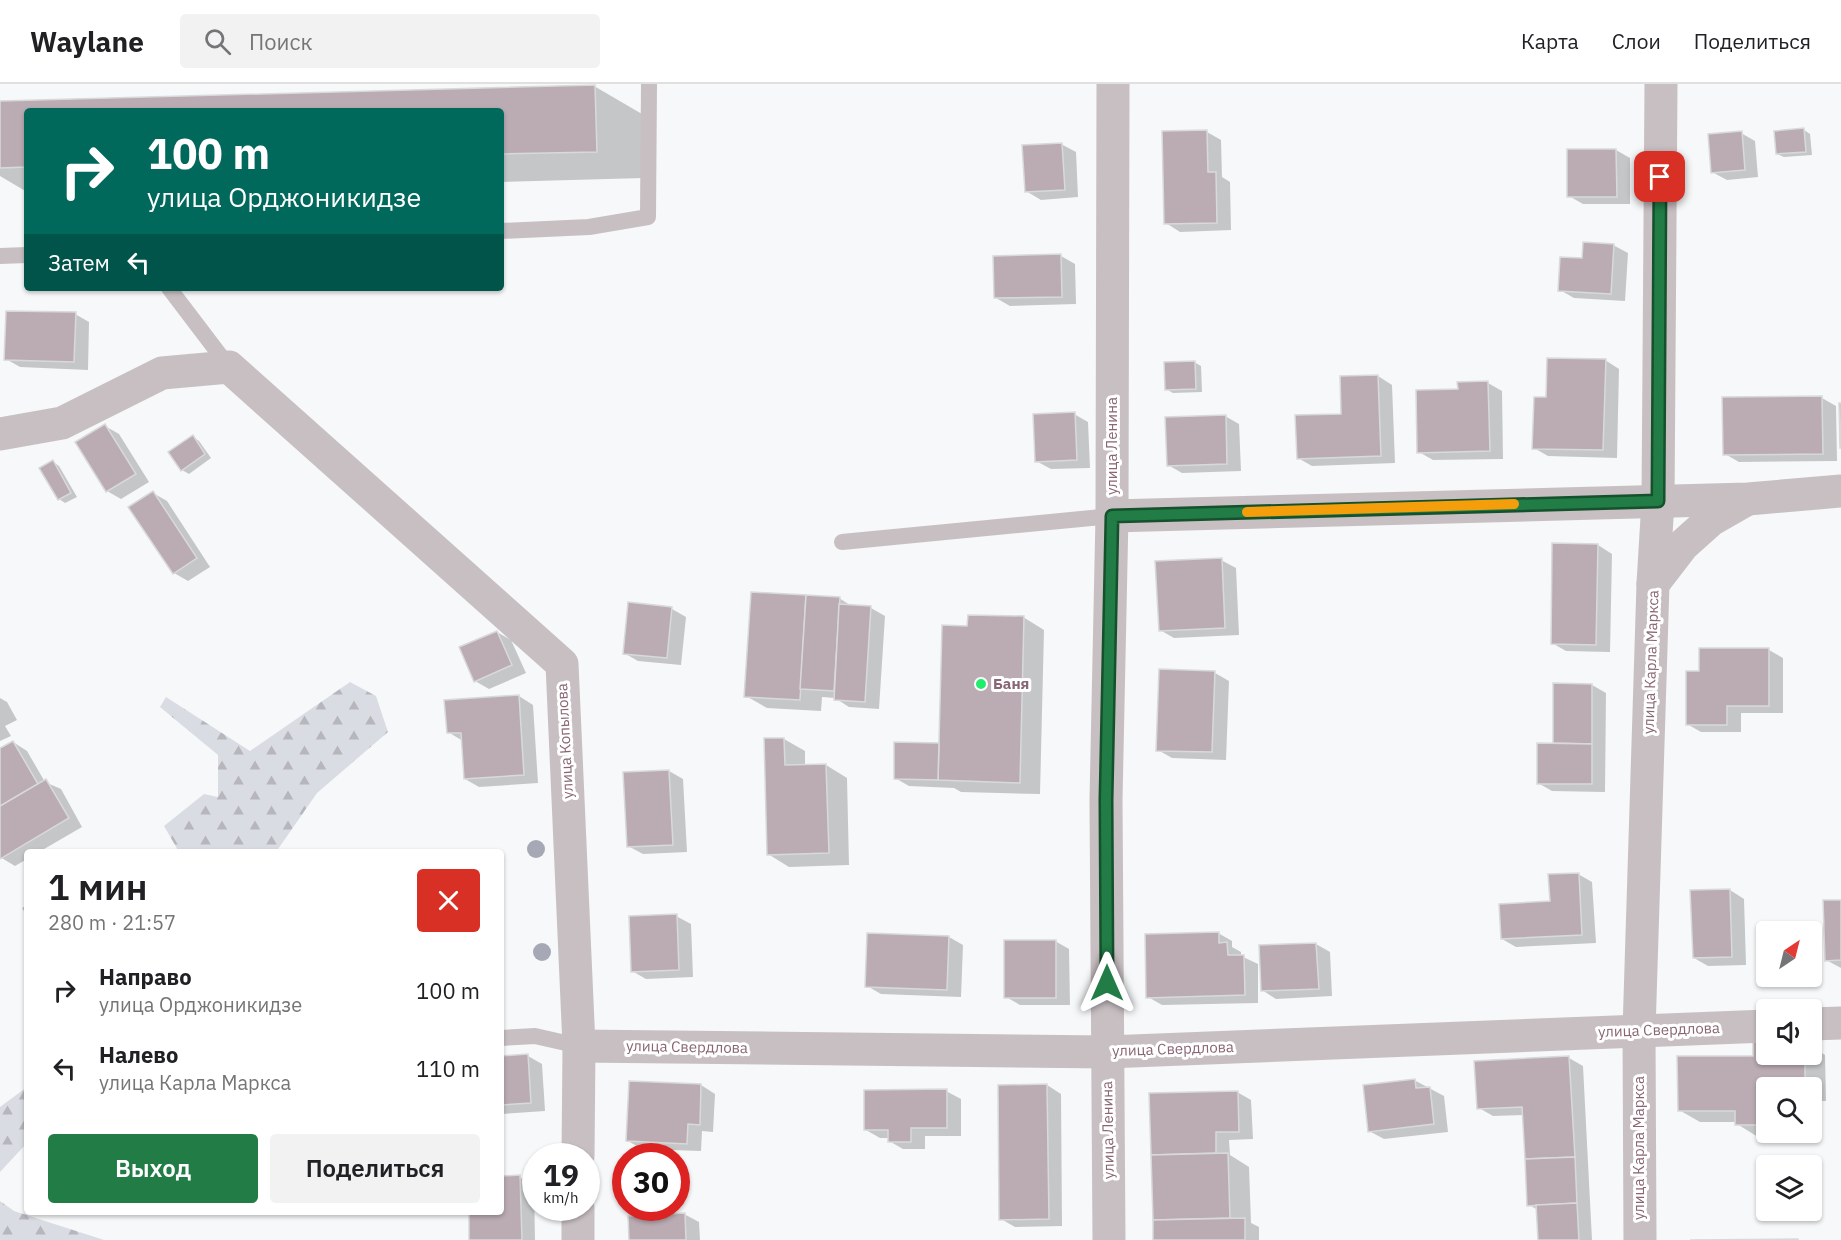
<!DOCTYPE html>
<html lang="ru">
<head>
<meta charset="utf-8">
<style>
  :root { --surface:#fff; --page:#f2f2f2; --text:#202124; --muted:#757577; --line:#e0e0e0; --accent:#217c45 }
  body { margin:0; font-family:"IBM Plex Sans",sans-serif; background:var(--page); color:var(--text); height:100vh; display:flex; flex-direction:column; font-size:22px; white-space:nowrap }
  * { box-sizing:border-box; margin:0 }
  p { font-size:20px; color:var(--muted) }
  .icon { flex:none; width:33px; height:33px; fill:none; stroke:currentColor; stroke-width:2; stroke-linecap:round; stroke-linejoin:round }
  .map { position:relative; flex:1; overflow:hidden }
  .sheet { position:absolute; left:24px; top:765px; width:480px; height:366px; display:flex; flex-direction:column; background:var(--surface); border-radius:6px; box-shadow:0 2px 4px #0004 }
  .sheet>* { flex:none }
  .top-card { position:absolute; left:24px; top:24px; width:480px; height:183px; border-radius:6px; box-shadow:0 2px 4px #0004; background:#00695c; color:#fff; overflow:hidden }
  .needle { width:39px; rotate:35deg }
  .fabs { position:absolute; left:1756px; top:837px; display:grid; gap:12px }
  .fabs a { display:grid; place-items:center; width:66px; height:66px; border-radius:6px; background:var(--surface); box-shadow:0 2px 4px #0004; font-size:30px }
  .speed { position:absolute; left:522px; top:1059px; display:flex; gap:12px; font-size:30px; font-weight:700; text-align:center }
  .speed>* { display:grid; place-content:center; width:78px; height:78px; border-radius:50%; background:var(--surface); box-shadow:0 2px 4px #0004; line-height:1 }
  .speed small { font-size:15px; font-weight:400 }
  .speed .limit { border:9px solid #d22; background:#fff; color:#111 }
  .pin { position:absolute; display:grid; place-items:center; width:51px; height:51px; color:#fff; margin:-26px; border-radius:12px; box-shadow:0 3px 9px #0006 }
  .me { position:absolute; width:66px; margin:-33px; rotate:0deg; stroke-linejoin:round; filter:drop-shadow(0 0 4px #0008) }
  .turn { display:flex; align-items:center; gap:21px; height:126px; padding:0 24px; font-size:27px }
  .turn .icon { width:78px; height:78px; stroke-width:2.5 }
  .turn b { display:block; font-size:42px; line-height:51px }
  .then { display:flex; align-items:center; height:57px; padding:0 24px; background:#0003; gap:12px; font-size:22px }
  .round { display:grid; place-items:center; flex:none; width:63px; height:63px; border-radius:6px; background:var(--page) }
  .summary { display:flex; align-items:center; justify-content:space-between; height:102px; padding:0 24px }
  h1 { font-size:36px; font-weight:600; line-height:45px }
  .primary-button { display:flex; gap:12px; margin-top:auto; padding:12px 24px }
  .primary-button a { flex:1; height:69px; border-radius:6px; background:var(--accent); color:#fff; font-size:24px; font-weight:600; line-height:69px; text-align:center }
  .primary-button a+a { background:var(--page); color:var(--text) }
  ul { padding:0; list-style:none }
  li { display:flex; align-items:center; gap:18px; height:78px; padding:0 24px }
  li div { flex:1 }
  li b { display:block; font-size:22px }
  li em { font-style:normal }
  header { display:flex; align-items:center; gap:36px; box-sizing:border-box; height:84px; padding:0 30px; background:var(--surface); border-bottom:2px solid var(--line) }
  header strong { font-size:28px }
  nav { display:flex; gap:33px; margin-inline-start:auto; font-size:21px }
  .search { width:420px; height:54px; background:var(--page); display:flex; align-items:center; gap:15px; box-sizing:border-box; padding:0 21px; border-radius:6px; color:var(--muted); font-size:22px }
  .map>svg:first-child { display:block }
</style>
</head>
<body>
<header>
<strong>Waylane</strong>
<div class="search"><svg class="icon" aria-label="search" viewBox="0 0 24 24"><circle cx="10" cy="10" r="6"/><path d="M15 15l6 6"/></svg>Поиск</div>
<nav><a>Карта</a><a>Слои</a><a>Поделиться</a></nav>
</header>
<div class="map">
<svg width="1841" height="1156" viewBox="0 0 1841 1156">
  <defs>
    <pattern id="forest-firs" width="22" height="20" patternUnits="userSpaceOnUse" patternTransform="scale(1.5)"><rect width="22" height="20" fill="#dadce3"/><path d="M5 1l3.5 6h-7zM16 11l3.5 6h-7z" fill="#b7b6bd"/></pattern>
  </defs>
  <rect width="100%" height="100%" fill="#f6f8f9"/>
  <!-- forest -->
  <g fill="url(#forest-firs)">
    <polygon points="350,598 376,612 388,648 317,709 276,768 179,768 164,742 204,710 218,713 218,671 160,623 166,613 250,667"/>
    <polygon points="27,1003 27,1059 0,1088 0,1023"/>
    <polygon points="0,1117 14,1127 104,1156 0,1156"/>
  </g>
  <!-- shadow -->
  <g fill="#0003">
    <polygon points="594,2 642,30 644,94 501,98 501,27 27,27 27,108 0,92 0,18"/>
    <polygon points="1804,46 1810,50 1812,71 1784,73 1777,70"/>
    <polygon points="1207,48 1221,56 1222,93 1230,98 1231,146 1180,148 1166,139"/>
    <polygon points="1741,49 1755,57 1758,93 1727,96 1712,88"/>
    <polygon points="1061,60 1076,68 1078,113 1041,116 1026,107"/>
    <polygon points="1616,66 1630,74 1630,120 1583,120 1569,112"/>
    <polygon points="1613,161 1628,169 1625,217 1574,214 1560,206 1583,176"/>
    <polygon points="1061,172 1075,180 1076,220 1010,222 996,214"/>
    <polygon points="75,230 89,238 88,286 20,283 6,275"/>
    <polygon points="1605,276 1619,285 1617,374 1548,372 1534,364"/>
    <polygon points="1194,278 1201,282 1202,308 1173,309 1166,305"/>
    <polygon points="1378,292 1392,301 1395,379 1312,382 1298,374 1343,331 1342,294"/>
    <polygon points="1488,299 1502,307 1503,375 1433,376 1419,368 1459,306"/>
    <polygon points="1822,314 1836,322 1837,377 1739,378 1725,370"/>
    <polygon points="1074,330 1088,338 1090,384 1051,385 1036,377"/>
    <polygon points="1225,332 1239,340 1241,387 1182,389 1168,381"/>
    <polygon points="105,342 119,350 149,398 121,415 107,407"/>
    <polygon points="193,353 199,357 211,374 189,390 182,386"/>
    <polygon points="53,378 59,382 77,413 65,419 59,415"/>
    <polygon points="153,409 167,417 210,483 188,497 174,489"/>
    <polygon points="1598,461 1612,470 1610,568 1566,567 1552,559"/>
    <polygon points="1221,476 1236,484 1239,551 1174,554 1160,546"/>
    <polygon points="839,514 853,523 871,524 885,532 879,625 849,623 835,614 822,613 821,627 767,624 746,612"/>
    <polygon points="630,520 672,525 686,533 681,581 638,577 624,569"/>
    <polygon points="1023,533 1044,546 1040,710 961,708 954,704 909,702 895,694 941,661 969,544"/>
    <polygon points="497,548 511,556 526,589 489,605 475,597"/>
    <polygon points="1769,566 1783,574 1783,629 1741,629 1741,648 1701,648 1687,640 1701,589"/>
    <polygon points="1215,589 1229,597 1226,676 1172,674 1158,666"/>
    <polygon points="1554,601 1592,601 1606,609 1605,708 1552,707 1538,699 1554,661"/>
    <polygon points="519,612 533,621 538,699 479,703 465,695 463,657 448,648"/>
    <polygon points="0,614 7,618 17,636 5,642 11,652 0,657"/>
    <polygon points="784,655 805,667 805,682 826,681 847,694 849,781 789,783 768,770"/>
    <polygon points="13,658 27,667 45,698 61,705 82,743 39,768 27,768 27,775 15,782 0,773 0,666"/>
    <polygon points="669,687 683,695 687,768 643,770 628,762"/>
    <polygon points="1578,790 1592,798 1596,859 1516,863 1502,855 1551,818"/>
    <polygon points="1730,806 1744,815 1746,881 1708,882 1694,874"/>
    <polygon points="1841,817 1841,884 1826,876"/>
    <polygon points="27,821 27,832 22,824"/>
    <polygon points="676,832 691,840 693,893 646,895 632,887"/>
    <polygon points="1218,849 1232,857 1232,863 1241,868 1241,872 1258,880 1258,919 1162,921 1148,913"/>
    <polygon points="949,853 963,861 961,913 881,910 867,902"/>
    <polygon points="1055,857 1069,865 1070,921 1020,921 1006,913"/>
    <polygon points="1812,859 1814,896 1798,896 1792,892 1812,892"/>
    <polygon points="1316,860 1330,868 1332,912 1276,915 1262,906"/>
    <polygon points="1767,959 1767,970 1812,970 1812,963 1825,971 1826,1017 1812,1017 1812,1004 1767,1004 1767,1048 1800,1048 1800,1053 1758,1053 1737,1040 1737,1038 1700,1038 1679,1026 1755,973"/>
    <polygon points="528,972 542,980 545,1027 501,1030 501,974"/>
    <polygon points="1569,974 1583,982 1592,1156 1540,1156 1538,1126 1529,1121 1524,1031 1493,1032 1479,1024"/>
    <polygon points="1414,996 1444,1012 1448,1048 1384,1055 1369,1047"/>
    <polygon points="701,1001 715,1010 713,1048 702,1047 701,1067 642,1065 628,1057"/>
    <polygon points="1047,1001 1061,1010 1062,1142 1015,1143 1001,1135 999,1002"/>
    <polygon points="946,1007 961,1015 961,1052 925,1052 925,1065 903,1065 889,1057 889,1054 880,1054 866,1046"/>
    <polygon points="1237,1008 1251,1016 1253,1055 1229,1056 1230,1071 1249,1083 1251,1139 1259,1143 1259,1156 1155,1156 1151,1010"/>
    <polygon points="501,1093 519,1093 534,1101 535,1156 471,1156 470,1128 501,1128"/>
    <polygon points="684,1130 699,1138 700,1156 631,1156"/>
  </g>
  <!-- building -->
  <g fill="#bbacb3" stroke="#d8dada" stroke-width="1.5">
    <polygon points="595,1 597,68 501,70 501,27 27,27 27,83 0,84 0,17"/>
    <polygon points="1804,44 1806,68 1776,70 1774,47"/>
    <polygon points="1207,46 1208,88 1216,88 1217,139 1164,140 1162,47"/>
    <polygon points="1742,47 1745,86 1711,89 1708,50"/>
    <polygon points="1062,59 1065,106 1025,108 1022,61"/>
    <polygon points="1567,65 1616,65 1617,113 1567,113"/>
    <polygon points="1583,158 1614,160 1611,210 1558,207 1560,173 1582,174"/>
    <polygon points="1061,170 1062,213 994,214 993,172"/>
    <polygon points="6,227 76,228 74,278 4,276"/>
    <polygon points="1547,274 1606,275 1603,366 1532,365 1534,313 1546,313"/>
    <polygon points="1195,277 1196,305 1165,306 1164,278"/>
    <polygon points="1378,291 1381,372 1297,375 1295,331 1341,330 1340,292"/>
    <polygon points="1488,297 1490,367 1417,369 1416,306 1458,305 1457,298"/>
    <polygon points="1822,312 1823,370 1723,371 1722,313"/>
    <polygon points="1839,319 1841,319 1841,364 1840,364"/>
    <polygon points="1075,328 1077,376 1035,378 1033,330"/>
    <polygon points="1226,331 1227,380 1167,382 1165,333"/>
    <polygon points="105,340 136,390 106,408 75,358"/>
    <polygon points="193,351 205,370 181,387 168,368"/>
    <polygon points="53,376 71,409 58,416 39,384"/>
    <polygon points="153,407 197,474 173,490 128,423"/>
    <polygon points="1552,459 1598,460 1596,561 1551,560"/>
    <polygon points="1222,474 1225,544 1159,547 1155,477"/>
    <polygon points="751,508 806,511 800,616 744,613"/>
    <polygon points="806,511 840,513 834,607 800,605"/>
    <polygon points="628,518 672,523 667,574 623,570"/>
    <polygon points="839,520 871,522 865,618 834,616"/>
    <polygon points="968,531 1024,532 1020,699 938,696 942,541 967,542"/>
    <polygon points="497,547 512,581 474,598 459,563"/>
    <polygon points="1699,564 1769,564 1769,622 1727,622 1727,641 1686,641 1686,587 1699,587"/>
    <polygon points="1159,585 1215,587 1212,668 1156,667"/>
    <polygon points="1553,599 1592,600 1592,660 1553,659"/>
    <polygon points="519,611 524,691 464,695 461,649 447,649 444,616"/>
    <polygon points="764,654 784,654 785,681 826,680 829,769 767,771"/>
    <polygon points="13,657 38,700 0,722 0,664"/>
    <polygon points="894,658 939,659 938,696 894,695"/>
    <polygon points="1537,659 1592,660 1592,700 1537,700"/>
    <polygon points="669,686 673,761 627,763 623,688"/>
    <polygon points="46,695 69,734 0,775 0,722"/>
    <polygon points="1579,789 1582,851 1501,855 1499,820 1550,817 1548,790"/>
    <polygon points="1730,805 1732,873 1693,874 1690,806"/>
    <polygon points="1823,816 1841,816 1841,876 1825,877"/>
    <polygon points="677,830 679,886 631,888 629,832"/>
    <polygon points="1219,848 1219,859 1227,858 1228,871 1244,871 1245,911 1146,914 1145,850"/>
    <polygon points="867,849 949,852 947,906 865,903"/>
    <rect x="1004" y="856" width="52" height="58"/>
    <polygon points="1316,859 1319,905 1261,907 1259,861"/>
    <polygon points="1753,957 1767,957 1767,970 1805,970 1805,1004 1767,1004 1767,1041 1735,1041 1735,1027 1678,1027 1677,972 1753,972"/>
    <polygon points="528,970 531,1019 501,1021 501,972"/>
    <polygon points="1569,972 1575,1073 1525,1075 1522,1023 1477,1025 1474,977"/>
    <polygon points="1415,995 1416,1004 1430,1003 1434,1040 1368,1048 1363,1001"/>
    <polygon points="629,997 701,1000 700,1041 688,1040 687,1060 626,1057"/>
    <polygon points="1047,1000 1049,1135 999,1136 998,1001"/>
    <polygon points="947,1005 947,1044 911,1044 911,1058 888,1058 888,1046 864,1046 864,1006"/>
    <polygon points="1238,1007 1239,1048 1216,1048 1216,1069 1151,1071 1149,1009"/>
    <polygon points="1228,1069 1230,1134 1153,1136 1151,1071"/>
    <polygon points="1575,1073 1577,1119 1527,1122 1525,1075"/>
    <polygon points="520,1091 522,1156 469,1156 469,1128 501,1128 501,1092"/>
    <polygon points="1577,1119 1579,1156 1538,1156 1536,1121"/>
    <polygon points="685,1129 686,1156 629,1156 628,1132"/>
    <polygon points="1245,1134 1245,1156 1153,1156 1153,1136"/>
    <polygon points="1798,1155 1798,1156 1690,1156"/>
  </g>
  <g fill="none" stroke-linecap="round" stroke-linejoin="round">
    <!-- service -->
    <g stroke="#c8bfc2" stroke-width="16">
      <polyline points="501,147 589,143 648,133 649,0"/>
      <polyline points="0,172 27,171"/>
      <polyline points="169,204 229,283"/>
      <polyline points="842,458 1112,432"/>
      <polyline points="501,954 535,952 579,962"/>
    </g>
    <!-- minor -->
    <g stroke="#c8bfc2" stroke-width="33">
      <polyline points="0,350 62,339 162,289 229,283 562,580 579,962 578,1072"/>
      <polyline points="1112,432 1748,415 1841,407"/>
      <polyline points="1653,500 1683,461 1711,436 1746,416"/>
      <polyline points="1812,940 1841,939"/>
      <polyline points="579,962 1107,968 1767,942"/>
      <polyline points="578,1156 578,1124"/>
      <polyline points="1109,1156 1106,716 1112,432 1113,0"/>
      <polyline points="1640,1156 1639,947 1653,500 1658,417 1661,0"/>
    </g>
  </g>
  <!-- trees -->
  <g fill="#a6a8b6">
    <circle cx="536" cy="765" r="9"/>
    <circle cx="542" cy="868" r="9"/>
  </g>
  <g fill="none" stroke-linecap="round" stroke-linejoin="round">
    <defs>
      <polyline id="route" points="1107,899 1106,716 1112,432 1658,417 1660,93"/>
    </defs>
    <!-- route casing -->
    <use href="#route" stroke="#15512d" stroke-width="15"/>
    <!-- route -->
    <use href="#route" stroke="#217c45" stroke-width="10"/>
    <!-- slow -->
    <polyline stroke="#f59e0b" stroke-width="10" points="1247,428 1514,420"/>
  </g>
  <!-- markers -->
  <circle fill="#22ec6e" stroke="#fff" stroke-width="2" cx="981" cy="600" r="6"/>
  <g text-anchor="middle" stroke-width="6" stroke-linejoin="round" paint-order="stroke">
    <!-- street labels -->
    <g font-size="15" fill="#886674" stroke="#fff">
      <text transform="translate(1112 362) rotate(-90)" y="5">улица Ленина</text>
      <text transform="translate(1651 578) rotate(-88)" y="5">улица Карла Маркса</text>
      <text transform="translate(565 657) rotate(-93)" y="5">улица Копылова</text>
      <text transform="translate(1659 946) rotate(-2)" y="5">улица Свердлова</text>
      <text transform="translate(687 963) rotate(1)" y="5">улица Свердлова</text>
      <text transform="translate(1173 965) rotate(-2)" y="5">улица Свердлова</text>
      <text transform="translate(1108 1046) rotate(-91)" y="5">улица Ленина</text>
      <text transform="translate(1639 1064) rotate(-90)" y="5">улица Карла Маркса</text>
    </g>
    <!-- poi labels -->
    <g font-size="15" font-weight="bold" fill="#886674" stroke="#fff" text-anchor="start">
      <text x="993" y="605">Баня</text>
    </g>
  </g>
</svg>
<div class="fabs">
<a><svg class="needle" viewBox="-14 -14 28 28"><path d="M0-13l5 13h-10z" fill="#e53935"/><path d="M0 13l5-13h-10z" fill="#757577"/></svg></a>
<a><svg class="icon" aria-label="sound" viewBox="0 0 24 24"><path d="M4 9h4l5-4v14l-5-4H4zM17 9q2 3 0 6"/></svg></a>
<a><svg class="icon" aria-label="search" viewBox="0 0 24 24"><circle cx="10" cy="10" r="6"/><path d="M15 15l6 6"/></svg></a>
<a><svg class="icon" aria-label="layers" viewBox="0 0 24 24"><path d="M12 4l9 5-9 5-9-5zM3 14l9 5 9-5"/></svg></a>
</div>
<div class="speed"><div>19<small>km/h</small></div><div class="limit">30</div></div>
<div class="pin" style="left:1660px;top:93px;background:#d93025"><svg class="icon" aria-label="arrive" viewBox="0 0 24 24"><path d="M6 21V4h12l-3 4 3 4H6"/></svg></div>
<svg class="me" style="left:1107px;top:899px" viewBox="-20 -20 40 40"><path d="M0-17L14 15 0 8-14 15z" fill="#217c45" stroke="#fff" stroke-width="4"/></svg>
<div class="top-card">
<div class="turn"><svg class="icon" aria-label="right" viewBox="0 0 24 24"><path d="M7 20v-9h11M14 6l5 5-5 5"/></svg><div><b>100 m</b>улица Орджоникидзе</div></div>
<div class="then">Затем<svg class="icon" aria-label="left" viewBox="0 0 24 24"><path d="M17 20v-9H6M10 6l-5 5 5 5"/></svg></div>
</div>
<section class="sheet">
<div class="summary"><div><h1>1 мин</h1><p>280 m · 21:57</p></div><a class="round" style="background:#d93025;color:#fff"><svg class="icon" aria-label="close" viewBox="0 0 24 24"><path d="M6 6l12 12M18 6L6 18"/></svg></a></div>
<ul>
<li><svg class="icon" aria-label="right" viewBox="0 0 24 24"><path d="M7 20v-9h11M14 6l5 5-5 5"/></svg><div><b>Направо</b><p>улица Орджоникидзе</p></div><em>100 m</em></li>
<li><svg class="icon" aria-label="left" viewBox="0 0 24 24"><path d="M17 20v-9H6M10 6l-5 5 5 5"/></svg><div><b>Налево</b><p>улица Карла Маркса</p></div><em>110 m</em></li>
</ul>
<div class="primary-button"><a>Выход</a><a>Поделиться</a></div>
</section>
</div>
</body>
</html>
